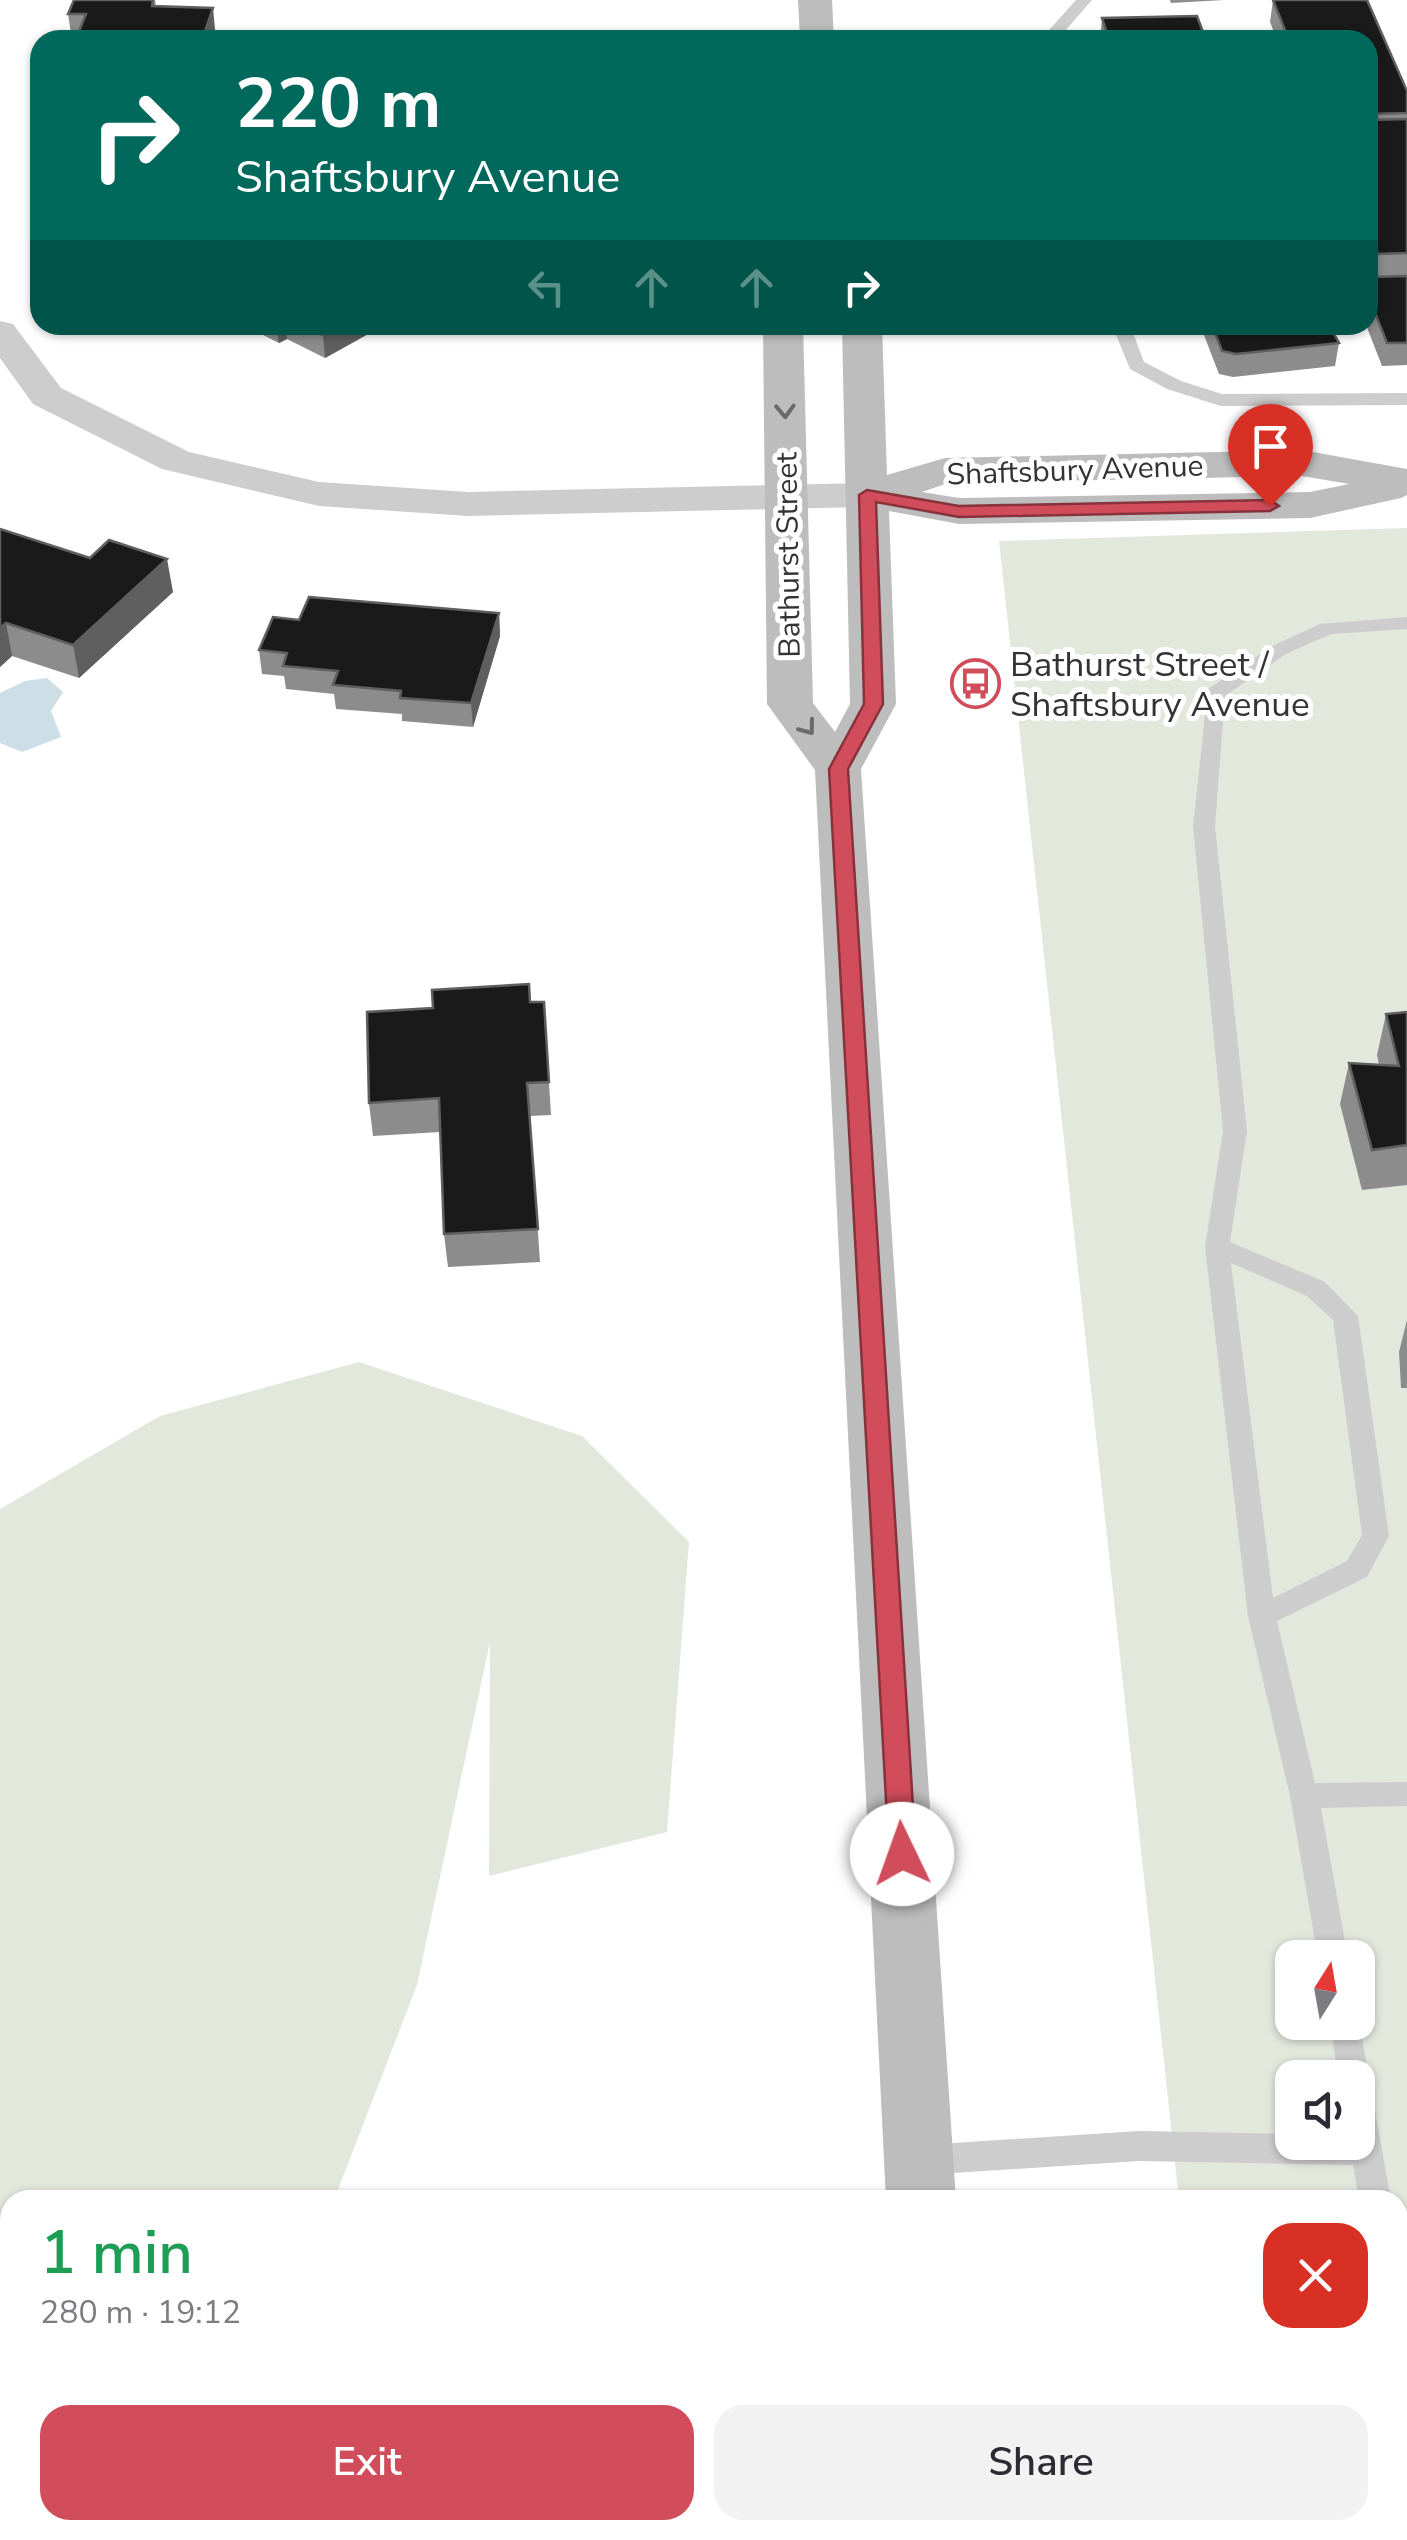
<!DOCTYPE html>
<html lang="en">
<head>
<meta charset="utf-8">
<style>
  :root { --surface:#fff; --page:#f2f2f3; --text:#2b2b33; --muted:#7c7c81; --accent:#d24d5c }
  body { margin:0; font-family:"Nunito Sans",sans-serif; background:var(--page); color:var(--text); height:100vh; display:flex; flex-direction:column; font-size:38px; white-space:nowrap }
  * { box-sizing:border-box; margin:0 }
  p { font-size:32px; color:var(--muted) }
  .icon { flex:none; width:55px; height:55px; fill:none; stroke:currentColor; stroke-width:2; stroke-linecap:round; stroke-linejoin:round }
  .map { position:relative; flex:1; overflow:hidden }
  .panel { position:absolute; left:0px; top:2190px; width:1408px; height:350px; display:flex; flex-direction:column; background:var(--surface); border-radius:30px 30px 0 0; box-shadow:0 2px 8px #0004 }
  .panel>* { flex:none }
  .guide { position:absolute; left:30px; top:30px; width:1348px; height:305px; border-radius:30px; box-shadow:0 2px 8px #0004; background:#00695c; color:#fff; overflow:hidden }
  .needle { width:65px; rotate:11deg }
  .tools { position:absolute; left:1275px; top:1940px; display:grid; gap:20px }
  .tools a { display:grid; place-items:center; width:100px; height:100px; border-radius:20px; background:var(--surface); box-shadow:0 2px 8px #0004; font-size:50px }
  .pin { position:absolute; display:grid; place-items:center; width:85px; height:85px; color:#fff; margin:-102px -42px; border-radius:50% 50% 50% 0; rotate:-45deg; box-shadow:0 0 10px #0007 }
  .pin .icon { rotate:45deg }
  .me { position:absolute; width:110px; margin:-55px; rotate:357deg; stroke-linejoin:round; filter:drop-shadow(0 0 8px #0008) }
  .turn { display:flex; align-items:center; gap:35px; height:210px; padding:0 40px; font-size:45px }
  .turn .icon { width:130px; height:130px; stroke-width:2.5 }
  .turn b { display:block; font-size:70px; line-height:85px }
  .lanes { display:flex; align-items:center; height:95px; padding:0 40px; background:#0003; justify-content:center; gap:50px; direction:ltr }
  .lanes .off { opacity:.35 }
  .round { display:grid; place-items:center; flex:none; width:105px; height:105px; border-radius:30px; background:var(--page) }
  .summary { display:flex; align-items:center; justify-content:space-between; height:170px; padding:0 40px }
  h1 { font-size:60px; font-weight:600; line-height:75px; color:#1e9e55 }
  .primary-button { display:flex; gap:20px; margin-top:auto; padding:20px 40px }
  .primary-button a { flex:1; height:115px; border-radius:30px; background:var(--accent); color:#fff; font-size:40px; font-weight:600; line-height:115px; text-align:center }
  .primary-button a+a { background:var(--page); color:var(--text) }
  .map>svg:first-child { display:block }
</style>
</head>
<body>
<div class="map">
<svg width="1407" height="2540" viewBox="0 0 1407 2540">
  <rect width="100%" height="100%" fill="#fff"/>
  <!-- green -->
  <g fill="#e3e8dd" fill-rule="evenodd">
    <path d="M1407,528V2540H1215L1214,2530H1398V2200H1179L999,541ZM1292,1958H1358V2022H1292ZM1292,2078H1358V2142H1292Z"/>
    <polygon points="359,1362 582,1436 689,1542 667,1832 489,1876 490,1642 417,1985 334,2200 10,2200 8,2424 0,2414 0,1509 160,1416"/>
  </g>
  <!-- water -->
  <polygon fill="#cddee6" points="47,678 63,692 51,711 61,737 22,752 0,743 0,693 25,681"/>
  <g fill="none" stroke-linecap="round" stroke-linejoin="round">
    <!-- lane -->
    <g fill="#cdcdcd" fill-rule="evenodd">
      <polygon points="1076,0 1092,0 1057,40 1040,40"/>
      <polygon points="1112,325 1130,325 1144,362 1181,381 1222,394 1407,393 1407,405 1221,406 1167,389 1130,369"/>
      <path d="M1407,617V629L1331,634L1286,654L1225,696L1215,826L1247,1131L1230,1242L1325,1282L1358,1316L1389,1536L1367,1577L1277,1621L1315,1783L1407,1782V1806L1321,1808L1348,1958H1318L1290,1796L1248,1616L1205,1247L1223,1131L1193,826L1208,689L1272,646L1320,624ZM1231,1263L1307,1296L1333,1320L1362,1535L1347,1561L1273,1598Z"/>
      <polygon points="1358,2016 1391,2200 1359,2200 1353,2165 1139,2161 923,2175 912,2171 907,2160 912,2149 923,2145 1139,2131 1292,2134 1292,2142 1358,2142 1358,2078 1338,2078 1330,2022 1358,2022"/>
      <polygon points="1398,2321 1407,2324 1407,2412 1398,2408"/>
    </g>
    <!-- street -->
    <polygon fill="#cdcdcd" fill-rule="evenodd" points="0,321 13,324 61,388 189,452 319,482 468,492 867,483 881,486 887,495 881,504 867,507 468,516 319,506 162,469 33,404 0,358"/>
    <!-- secondary -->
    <g fill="#bdbdbd" fill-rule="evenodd">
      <polygon points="798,0 832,0 834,40 800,40"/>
      <path d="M763,325H803L813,703L835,732L850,704L842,325H882L887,475L945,458L1302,450L1407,469V495L1401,498L1310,518L959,524L889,511L896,704L861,769L956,2200H886L815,770L767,704ZM1302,476L1349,484L1310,492L959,498L922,492L948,483Z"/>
      <rect x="887" y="2530" width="76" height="10"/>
    </g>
  </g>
  <!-- wall -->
  <g fill="#8c8c8c">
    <polygon points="155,0 156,6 217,38 216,40 72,40 68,14"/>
    <polygon points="1170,0 1224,0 1171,3"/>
    <polygon points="1273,0 1367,0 1407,91 1407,276 1374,276 1368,259 1368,40 1277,40 1270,22"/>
    <polygon points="1102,18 1206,40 1100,40"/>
    <polygon points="1407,276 1407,365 1382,366 1366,325 1368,277"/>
    <polygon points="243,325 369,325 370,333 325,358 287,339 279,343"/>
    <polygon points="1202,325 1329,325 1339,343 1335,366 1233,377 1219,374 1202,330"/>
    <polygon points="0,529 173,592 79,678 12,656 0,667"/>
    <polygon points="499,613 500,636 473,727 402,721 402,714 336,709 334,694 286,689 284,676 262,674 259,650 299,620"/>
    <polygon points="530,1002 544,1002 551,1115 530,1116 540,1262 448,1267 444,1234 440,1132 373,1136 369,1103"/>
    <polygon points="1407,1012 1407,1185 1362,1190 1340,1104 1349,1063 1379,1065 1377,1055 1386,1014"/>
    <polygon points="1407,1320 1407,1388 1401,1388 1399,1352"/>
  </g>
  <!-- shaded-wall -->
  <g fill="#5f5f5f">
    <polygon points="213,8 216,40 202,40"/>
    <polygon points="276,325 286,325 287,339 279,343"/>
    <polygon points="342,325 369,325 370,333 325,358 323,335"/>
    <polygon points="167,559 173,592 79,678 73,645"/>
    <polygon points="499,613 500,636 473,727 471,703"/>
    <polygon points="6,623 12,656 0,667 0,628"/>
  </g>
  <!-- building -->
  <g fill="#1a1a1a" stroke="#5f5f5f" stroke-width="2.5">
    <polygon points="74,0 153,0 152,6 213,8 202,40 92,40 76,39 86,14 68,14"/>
    <polygon points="1273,0 1367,0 1407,91 1407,113 1368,114 1368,40 1289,40"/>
    <polygon points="1197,16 1206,40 1109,40 1102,18"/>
    <polygon points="1407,119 1407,253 1378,254 1368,226 1368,120"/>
    <polygon points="1407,276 1407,343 1387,343 1368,295 1368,277"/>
    <polygon points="303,325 342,325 323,335"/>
    <polygon points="1212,325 1329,325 1339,343 1236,354 1222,351"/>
    <polygon points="0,529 90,558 109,540 167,559 73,645 6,623 0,628"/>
    <polygon points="309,597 499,613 471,703 400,698 401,691 333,685 338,671 283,666 287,653 259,650 273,617 299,620"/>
    <polygon points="529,984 530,1002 544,1002 549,1082 527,1083 538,1229 444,1234 439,1098 369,1103 367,1012 433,1008 432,990"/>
    <polygon points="1407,1012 1407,1145 1372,1150 1349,1063 1399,1066 1386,1014"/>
  </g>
  <!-- one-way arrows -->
  <defs><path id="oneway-chevron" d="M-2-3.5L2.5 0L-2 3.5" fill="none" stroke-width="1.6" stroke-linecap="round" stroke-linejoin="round" transform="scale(2.5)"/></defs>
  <g stroke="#6a6a6a">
    <use href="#oneway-chevron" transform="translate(785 411) rotate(88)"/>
    <use href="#oneway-chevron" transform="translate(808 728) rotate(53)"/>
  </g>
  <!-- route -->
  <polygon fill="#d24d5c" stroke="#88323c" stroke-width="2.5" points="867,490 959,506 1270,500 1279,506 1270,511 959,517 876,502 883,704 848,769 916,1854 912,1862 902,1866 893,1862 889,1854 829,769 864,704 859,495"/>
  <!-- icons -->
  <defs>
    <symbol id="bus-ring" viewBox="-11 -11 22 22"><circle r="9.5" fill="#fff" stroke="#d24d5c" stroke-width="1.5"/><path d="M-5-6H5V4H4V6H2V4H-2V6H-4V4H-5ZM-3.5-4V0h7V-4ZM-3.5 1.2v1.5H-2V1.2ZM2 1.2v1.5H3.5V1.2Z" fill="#d24d5c"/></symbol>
  </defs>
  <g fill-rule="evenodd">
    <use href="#bus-ring" x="948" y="656" width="55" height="55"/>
  </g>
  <g text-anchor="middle" stroke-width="10" stroke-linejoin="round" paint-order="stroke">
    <!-- far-street labels -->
    <g font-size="30" fill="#333" stroke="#fff">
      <text transform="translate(1075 470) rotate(-2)" y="10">Shaftsbury Avenue</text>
      <text transform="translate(788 555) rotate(-91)" y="10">Bathurst Street</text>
    </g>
    <!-- poi labels -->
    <g font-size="35" fill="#333" stroke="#fff" text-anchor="start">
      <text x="1010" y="676">Bathurst Street /<tspan x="1010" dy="40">Shaftsbury Avenue</tspan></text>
    </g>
  </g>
</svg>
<div class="tools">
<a><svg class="needle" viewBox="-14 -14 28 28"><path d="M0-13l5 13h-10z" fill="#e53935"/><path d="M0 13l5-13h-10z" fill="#7c7c81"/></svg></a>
<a><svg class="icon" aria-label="sound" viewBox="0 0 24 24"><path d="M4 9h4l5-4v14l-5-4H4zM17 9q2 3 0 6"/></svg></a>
</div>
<div class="pin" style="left:1270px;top:506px;background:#d93025"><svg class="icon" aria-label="arrive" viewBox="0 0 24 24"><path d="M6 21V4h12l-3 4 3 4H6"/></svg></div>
<svg class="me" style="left:902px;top:1854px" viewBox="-20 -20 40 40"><circle r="19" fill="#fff"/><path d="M0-13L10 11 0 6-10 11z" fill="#d24d5c"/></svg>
<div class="guide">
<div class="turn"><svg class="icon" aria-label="right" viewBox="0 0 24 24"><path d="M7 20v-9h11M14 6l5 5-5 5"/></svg><div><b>220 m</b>Shaftsbury Avenue</div></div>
<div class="lanes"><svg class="icon off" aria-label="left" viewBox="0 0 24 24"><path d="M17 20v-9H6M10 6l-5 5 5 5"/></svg><svg class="icon off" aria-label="ahead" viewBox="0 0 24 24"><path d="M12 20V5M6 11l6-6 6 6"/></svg><svg class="icon off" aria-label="ahead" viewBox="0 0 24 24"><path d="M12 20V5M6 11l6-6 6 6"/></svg><svg class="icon" aria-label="right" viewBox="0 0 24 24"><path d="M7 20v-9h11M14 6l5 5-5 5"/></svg></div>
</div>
<section class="panel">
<div class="summary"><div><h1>1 min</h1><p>280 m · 19:12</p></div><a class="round" style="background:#d93025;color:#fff"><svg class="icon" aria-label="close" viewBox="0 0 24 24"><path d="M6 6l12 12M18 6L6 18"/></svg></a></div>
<div class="primary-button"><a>Exit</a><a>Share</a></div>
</section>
</div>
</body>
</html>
